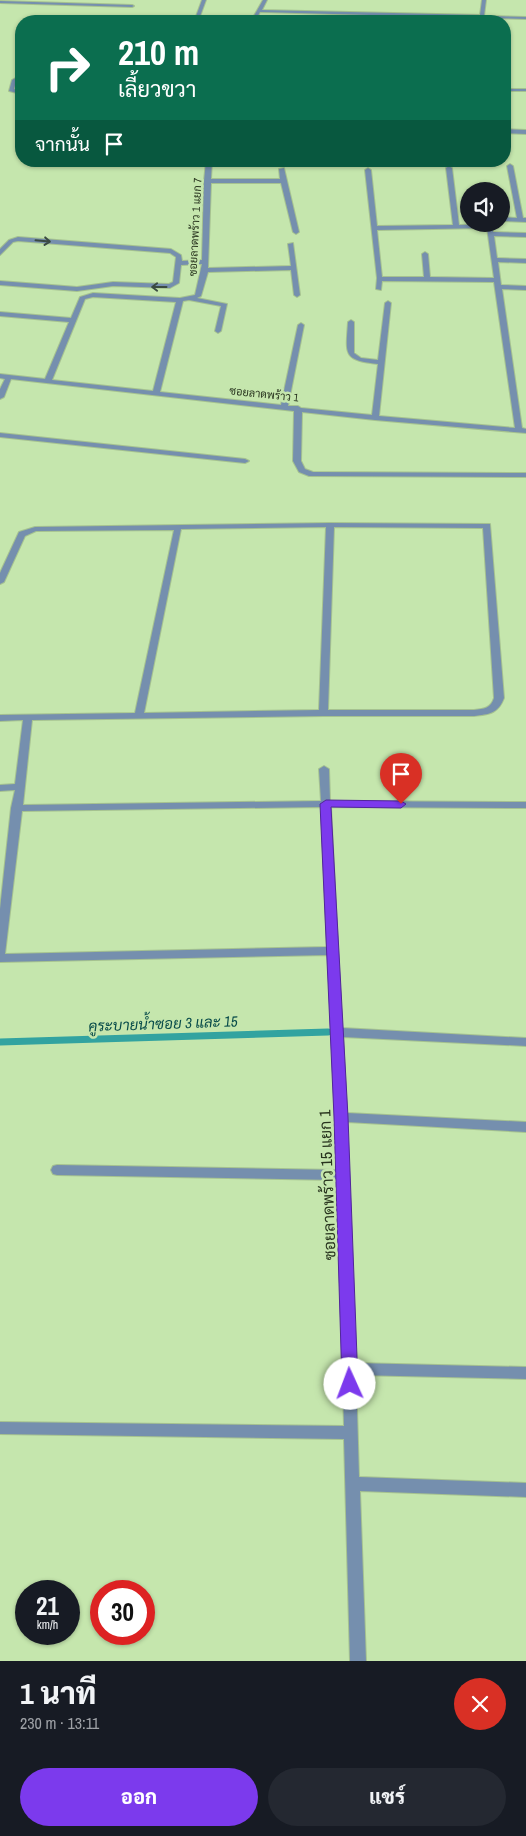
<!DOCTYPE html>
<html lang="th">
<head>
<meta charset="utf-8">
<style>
  :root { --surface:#171b24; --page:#242831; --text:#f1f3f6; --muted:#9ea1a6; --accent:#7c3aed }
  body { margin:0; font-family:"Archivo Narrow",Sarabun,sans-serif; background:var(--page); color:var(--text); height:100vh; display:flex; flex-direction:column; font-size:19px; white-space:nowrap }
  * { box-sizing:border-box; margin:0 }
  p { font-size:16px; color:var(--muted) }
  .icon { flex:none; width:28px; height:28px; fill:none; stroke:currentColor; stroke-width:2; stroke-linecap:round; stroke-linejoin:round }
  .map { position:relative; height:1661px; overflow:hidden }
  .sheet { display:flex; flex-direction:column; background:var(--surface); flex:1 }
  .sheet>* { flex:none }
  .guide { position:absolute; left:15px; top:15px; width:496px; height:152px; border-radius:20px; box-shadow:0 1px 4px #0004; background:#0b6e4f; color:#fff; overflow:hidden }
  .buttons { position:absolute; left:460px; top:182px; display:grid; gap:10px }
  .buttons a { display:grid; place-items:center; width:50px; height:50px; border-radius:50%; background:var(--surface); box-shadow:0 1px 4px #0004; font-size:25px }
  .speed { position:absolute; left:15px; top:1580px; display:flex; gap:10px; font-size:25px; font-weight:700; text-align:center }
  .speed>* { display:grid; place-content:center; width:65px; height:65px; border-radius:50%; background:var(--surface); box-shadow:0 1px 4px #0004; line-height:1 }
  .speed small { font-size:12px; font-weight:400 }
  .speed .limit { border:8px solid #d22; background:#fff; color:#111 }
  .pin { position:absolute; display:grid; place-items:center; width:42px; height:42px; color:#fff; margin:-51px -21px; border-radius:50% 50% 50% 0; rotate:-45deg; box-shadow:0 0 5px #0007 }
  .pin .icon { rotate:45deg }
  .me { position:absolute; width:55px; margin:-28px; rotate:358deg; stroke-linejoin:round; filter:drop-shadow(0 0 4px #0008) }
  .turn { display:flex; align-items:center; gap:18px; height:105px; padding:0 20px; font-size:22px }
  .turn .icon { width:65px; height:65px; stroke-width:2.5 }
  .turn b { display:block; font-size:35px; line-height:42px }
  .then { display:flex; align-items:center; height:48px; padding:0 20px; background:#0003; gap:10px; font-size:19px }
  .round { display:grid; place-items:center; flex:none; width:52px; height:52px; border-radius:26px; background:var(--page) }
  .overview { display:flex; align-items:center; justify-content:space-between; height:85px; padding:0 20px }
  h1 { font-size:30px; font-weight:800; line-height:38px }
  .action { display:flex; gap:10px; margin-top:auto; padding:10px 20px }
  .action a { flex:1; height:58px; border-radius:30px; background:var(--accent); color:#fff; font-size:20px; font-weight:800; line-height:58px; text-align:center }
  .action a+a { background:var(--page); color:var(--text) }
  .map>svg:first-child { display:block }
</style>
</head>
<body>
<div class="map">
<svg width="526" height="1661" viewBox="0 0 526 1661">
  <rect width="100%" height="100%" fill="#c5e6ad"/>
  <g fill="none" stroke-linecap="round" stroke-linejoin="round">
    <!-- stream -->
    <polyline stroke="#32a3a0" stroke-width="7" points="0,1042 328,1032"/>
    <defs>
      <g id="street">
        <polygon points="202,0 206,0 199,19 200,21 196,21 195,19"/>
        <polygon points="263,0 267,0 262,10 480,15 482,0 486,0 484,16 526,17 526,19 484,18 483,21 479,21 479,18 260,12 255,21 251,21"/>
        <polygon points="0,1 132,5 134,6 132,7 0,3"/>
        <polygon points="21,75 21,78 16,82 14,89 21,91 21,94 9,91 12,80"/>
        <rect x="505" y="89" width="21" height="2"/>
        <polygon points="505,129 526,130 526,134 505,133"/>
        <path d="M206,161H212L211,179H280L279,169L284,168L299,232L296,234L293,232L281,183H211L208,268L291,266L288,244L293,243L300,295L297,297L294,295L291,270L208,272L201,296L197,298L227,304L221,331L218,333L215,331L221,306L189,300L183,301L160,392L281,405L298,325L301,323L304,325L288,406H298L301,408L372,415L378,364C342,360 346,354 348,322L351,320L354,322V353L361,358L378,360L385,303L388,301L391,303L379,416L515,428L494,282L382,281L381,290L376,289L377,278L365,170L368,168L371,170L377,226L453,225L446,168L449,166L452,168L459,225L492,224L493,232L526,233V237L494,236L497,258L526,259V263L498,262L501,285L526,286V290L502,289L522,428L526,429V433L375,420L302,412L301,461L305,469L313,472L526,473V477L309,476L299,472L293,461L294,411L11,379L4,397L0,399V389L5,379L0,378V374L45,379L69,322L0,316V312L71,318L80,297L93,293L180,298L195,295L202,264L181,265L179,283L170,288L113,286L77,291L0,285V281L77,287L113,282L169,284L173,282L176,257L170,253L18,241L13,242L0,255V249L9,240L18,237L171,249L181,255L182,261L202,260L204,181ZM487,228L494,278L430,277L428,254L425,252L422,254L424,277H382L377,230ZM93,297L176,302L153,391L52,380L85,299Z"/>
        <polygon points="510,164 513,166 523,218 526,218 526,222 501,221 501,217 517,218 507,166"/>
        <polygon points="0,433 245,459 249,461 245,463 0,437"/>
        <path d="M330,523L490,524L504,698C498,714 489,714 474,716H323L32,720L23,805L321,801L319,769L324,766L329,769L330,801L526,802V808L331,807L342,1028L526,1038V1046L343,1037L347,1113L526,1122V1132L347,1122L355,1363L526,1367V1379L356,1375L359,1477L526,1483V1497L360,1491L366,1661H350L344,1439L0,1434V1422L344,1426L337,1180L57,1175L53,1174L51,1170L53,1166L57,1165L337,1170L328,955L0,962V909L11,808L15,790L0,791V785L15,784L23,720L0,721V715L135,713L174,530L36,531L25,536L4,582L0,584V573L19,532L35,527ZM326,527L319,710L144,713L181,529ZM334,527L483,528L494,698C491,708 484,709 474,710H328ZM321,807L327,947L5,954L22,811Z"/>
      </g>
    </defs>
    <!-- street casing -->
    <use href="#street" stroke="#a6c290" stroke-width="2"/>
    <!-- street -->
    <use href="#street" fill="#758fae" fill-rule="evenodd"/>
  </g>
  <!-- one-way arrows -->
  <defs><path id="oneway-shaft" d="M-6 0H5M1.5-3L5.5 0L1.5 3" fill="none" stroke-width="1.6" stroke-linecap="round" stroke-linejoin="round" transform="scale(1.25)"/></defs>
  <g stroke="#3b4b42">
    <use href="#oneway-shaft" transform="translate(43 241) rotate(5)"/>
    <use href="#oneway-shaft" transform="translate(159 287) rotate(180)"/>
  </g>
  <!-- route -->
  <polygon fill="#7c3aed" stroke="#51269a" points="326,800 401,801 406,804 401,808 331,807 348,1117 358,1384 355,1389 350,1392 344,1389 342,1384 334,1117 320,804"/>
  <g text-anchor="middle" stroke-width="5" stroke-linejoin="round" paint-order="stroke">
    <!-- far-street labels -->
    <g font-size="11" fill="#28341e" stroke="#c5e6ad">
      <text transform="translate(195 227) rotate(-87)" y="4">ซอยลาดพร้าว 1 แยก 7</text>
      <text transform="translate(264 394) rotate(6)" y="4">ซอยลาดพร้าว 1</text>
    </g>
    <!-- water labels -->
    <g font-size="15" font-style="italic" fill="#094c4a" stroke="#c5e6ad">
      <text transform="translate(163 1024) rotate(-2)" y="5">คูระบายน้ำซอย 3 และ 15</text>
    </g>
    <!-- near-street labels -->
    <g font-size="16" fill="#28341e" stroke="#c5e6ad">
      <text transform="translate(327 1185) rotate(-92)" y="6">ซอยลาดพร้าว 15 แยก 1</text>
    </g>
  </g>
</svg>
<div class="buttons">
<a><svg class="icon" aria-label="sound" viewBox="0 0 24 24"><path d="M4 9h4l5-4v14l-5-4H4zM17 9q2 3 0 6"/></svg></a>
</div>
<div class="speed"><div>21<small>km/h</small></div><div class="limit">30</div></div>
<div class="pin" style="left:401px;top:804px;background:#d93025"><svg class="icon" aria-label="arrive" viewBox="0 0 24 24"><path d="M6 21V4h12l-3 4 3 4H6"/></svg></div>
<svg class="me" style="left:350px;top:1384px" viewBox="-20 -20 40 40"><circle r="19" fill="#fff"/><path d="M0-13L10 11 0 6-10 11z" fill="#7c3aed"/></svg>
<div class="guide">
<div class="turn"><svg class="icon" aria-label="right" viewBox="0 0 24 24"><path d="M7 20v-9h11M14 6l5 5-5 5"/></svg><div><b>210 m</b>เลี้ยวขวา</div></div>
<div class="then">จากนั้น<svg class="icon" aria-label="arrive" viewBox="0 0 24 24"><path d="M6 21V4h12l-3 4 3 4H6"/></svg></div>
</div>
</div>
<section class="sheet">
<div class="overview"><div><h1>1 นาที</h1><p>230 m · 13:11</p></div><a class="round" style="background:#d93025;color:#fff"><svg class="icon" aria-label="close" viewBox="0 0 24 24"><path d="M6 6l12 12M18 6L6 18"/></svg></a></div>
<div class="action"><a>ออก</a><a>แชร์</a></div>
</section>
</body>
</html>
